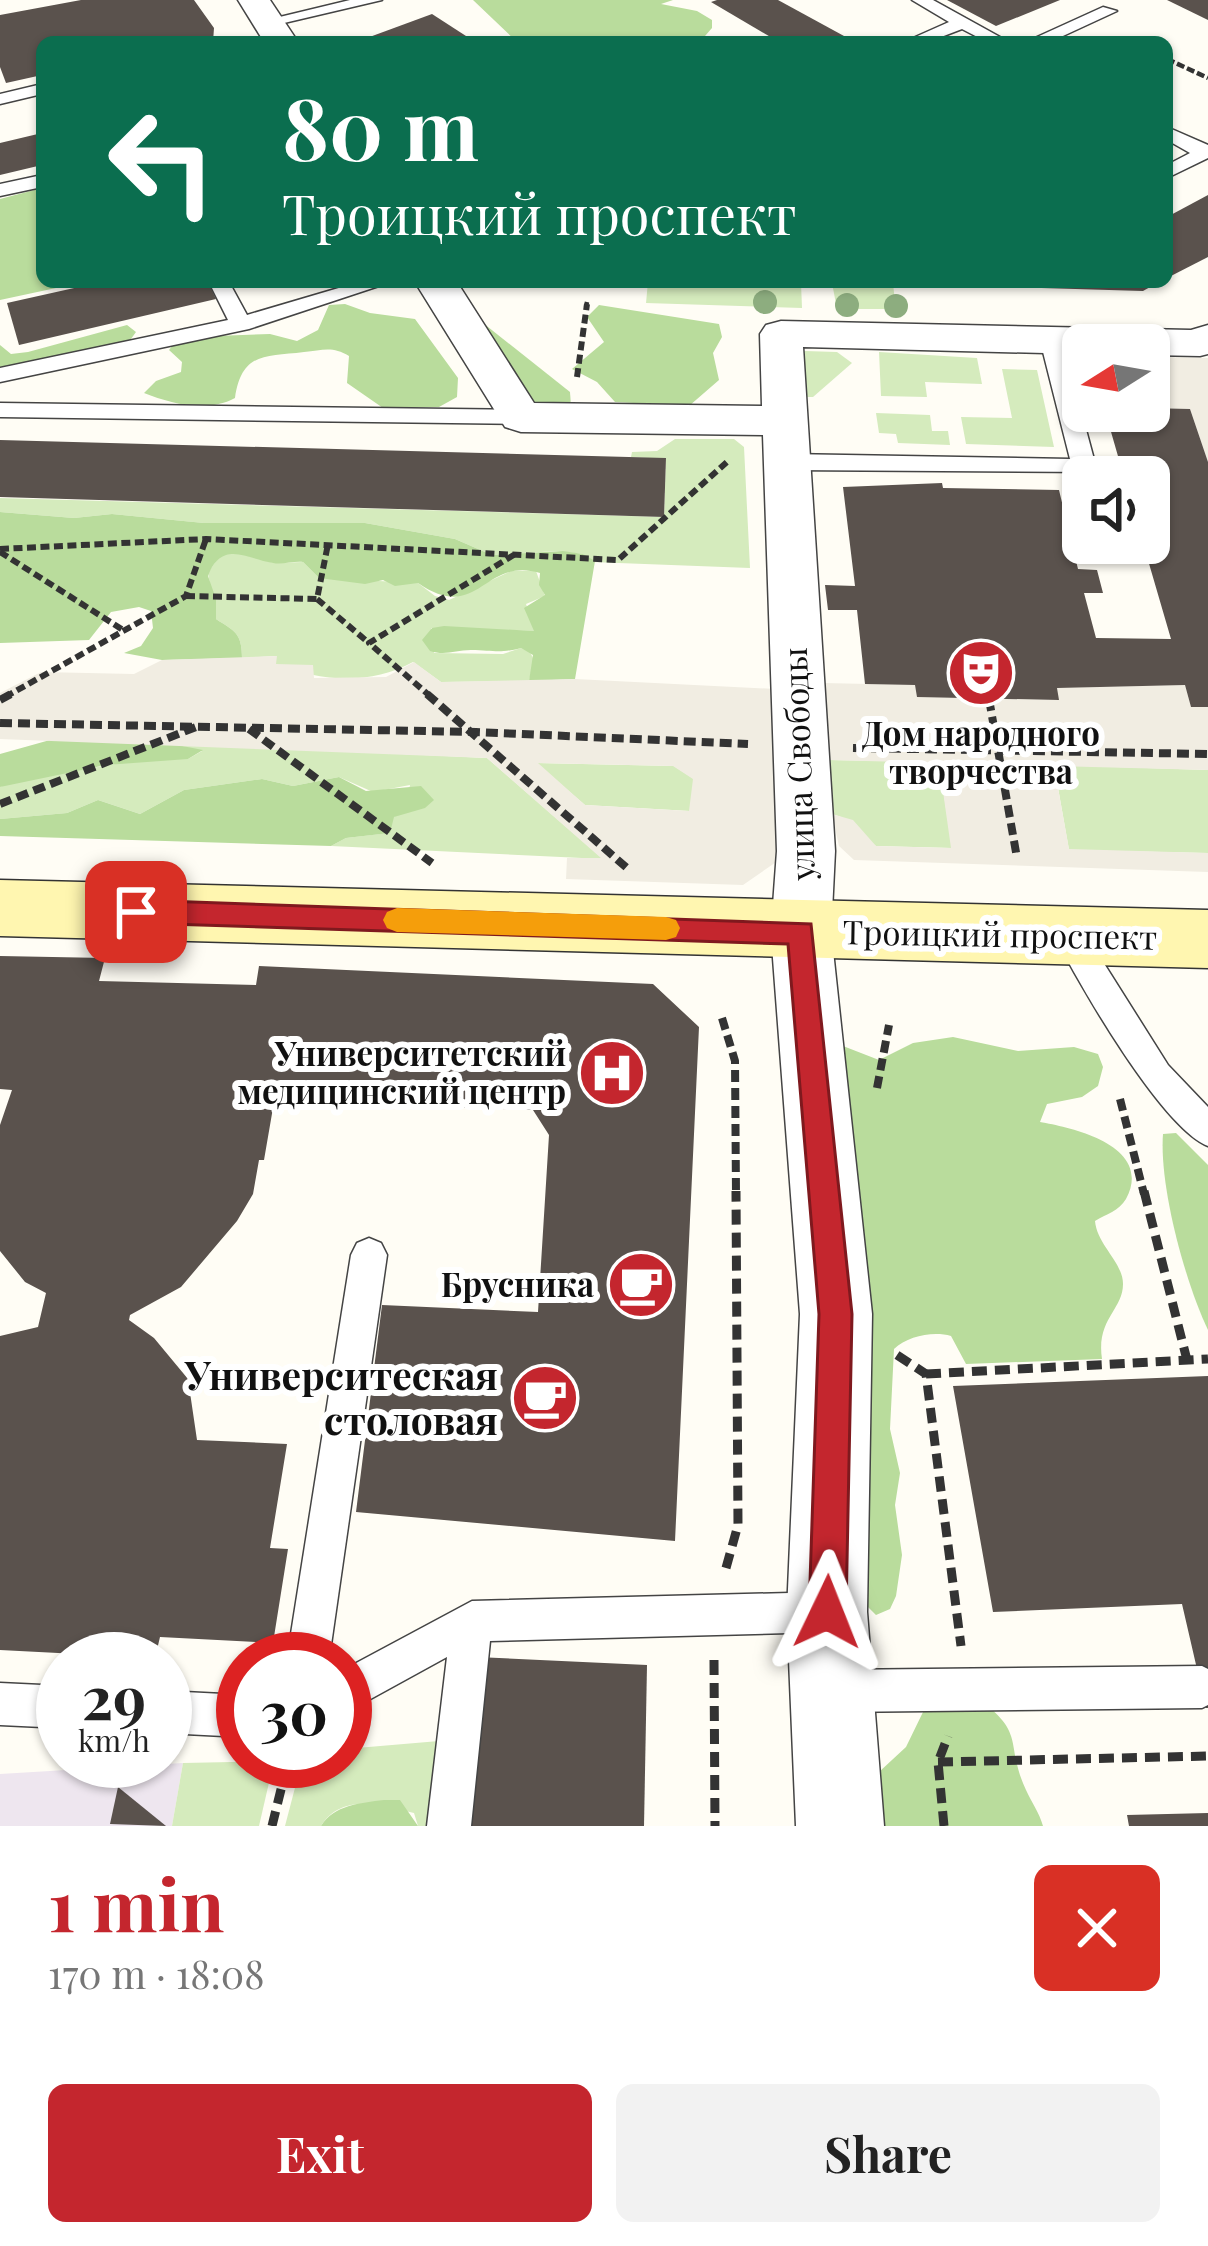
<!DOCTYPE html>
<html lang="en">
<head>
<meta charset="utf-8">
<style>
  :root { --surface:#fff; --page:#f2f2f2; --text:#222; --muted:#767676; --accent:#c4262e }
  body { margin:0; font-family:"Playfair Display",serif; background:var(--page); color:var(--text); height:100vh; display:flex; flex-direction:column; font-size:45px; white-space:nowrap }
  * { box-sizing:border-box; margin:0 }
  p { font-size:39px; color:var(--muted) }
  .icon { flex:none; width:66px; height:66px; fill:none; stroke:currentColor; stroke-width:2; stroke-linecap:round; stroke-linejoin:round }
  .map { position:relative; height:1826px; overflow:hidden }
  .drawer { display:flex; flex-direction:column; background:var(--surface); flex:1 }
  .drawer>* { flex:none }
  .top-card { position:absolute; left:36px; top:36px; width:1137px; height:252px; border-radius:18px; box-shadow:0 3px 9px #0004; background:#0b6e4f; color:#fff; overflow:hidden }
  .needle { width:78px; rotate:259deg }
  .fabs { position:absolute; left:1062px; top:324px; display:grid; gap:24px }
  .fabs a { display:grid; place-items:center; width:108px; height:108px; border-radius:18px; background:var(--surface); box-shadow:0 3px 9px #0004; font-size:60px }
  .speed { position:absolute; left:36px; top:1632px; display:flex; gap:24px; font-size:60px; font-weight:700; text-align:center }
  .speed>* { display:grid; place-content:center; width:156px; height:156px; border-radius:50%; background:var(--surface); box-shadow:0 3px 9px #0004; line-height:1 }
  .speed small { font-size:30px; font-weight:400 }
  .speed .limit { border:18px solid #d22; background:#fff; color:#111 }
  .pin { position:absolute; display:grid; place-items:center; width:102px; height:102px; color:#fff; margin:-51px; border-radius:24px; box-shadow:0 6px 18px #0006 }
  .me { position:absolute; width:132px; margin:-66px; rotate:2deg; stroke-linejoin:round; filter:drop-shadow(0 0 9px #0008) }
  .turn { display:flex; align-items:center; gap:42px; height:252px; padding:0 48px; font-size:54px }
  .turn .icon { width:156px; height:156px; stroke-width:2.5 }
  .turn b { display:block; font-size:84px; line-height:102px }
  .round { display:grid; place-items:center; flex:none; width:126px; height:126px; border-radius:18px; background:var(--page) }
  .head { display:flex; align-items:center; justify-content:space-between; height:204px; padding:0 48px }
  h1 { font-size:72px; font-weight:700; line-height:90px; color:var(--accent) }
  .primary-button { display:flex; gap:24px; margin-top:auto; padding:24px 48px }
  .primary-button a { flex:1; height:138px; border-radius:18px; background:var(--accent); color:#fff; font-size:48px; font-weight:700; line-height:138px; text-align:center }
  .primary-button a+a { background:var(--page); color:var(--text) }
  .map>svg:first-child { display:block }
</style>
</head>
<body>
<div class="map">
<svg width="1208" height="1826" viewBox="0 0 1208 1826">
  <rect width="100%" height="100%" fill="#fffdf5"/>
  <!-- industrial -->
  <polygon fill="#eee6ef" points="183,1763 172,1826 0,1826 0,1774"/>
  <!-- green -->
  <g fill="#d5ebbd">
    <polygon points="648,282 801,283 802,308 646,303"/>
    <polygon points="832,283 893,284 896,309 837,309"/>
    <polygon points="805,351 837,352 852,363 813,397 801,397 793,357"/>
    <polygon points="879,352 977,358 982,384 925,382 927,397 881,396"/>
    <polygon points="1002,369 1037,370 1054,447 966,444 961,417 1012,418"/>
    <polygon points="876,413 930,415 932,431 948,431 950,445 898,443 896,434 879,433"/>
    <polygon points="675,439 734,439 744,447 750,568 592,562 583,554 557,551 492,555 455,539 365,523 204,523 112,514 74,518 0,512 0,498 664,517 666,459 631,457 632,452 657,451"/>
    <path d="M234,552L274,563L303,562L319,578L418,583L435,596L449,600L511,571H536L545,596L526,604L535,631L431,628L434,653L503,654L521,648L530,652L534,660L529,681L441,682L413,662C369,686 321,681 275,664L276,656L242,658C242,632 234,631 216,619L208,573L220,555Z"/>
    <polygon points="168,743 487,758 603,859 331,846 346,838 389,833 393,817 405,812 410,785 373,792 339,777 293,786 262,779 184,790 140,814 98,800 67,813 0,819 0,787 15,781 145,759 188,759 202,751"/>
    <path d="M829,760L939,762L952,848L876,846C856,832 859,822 832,814Z"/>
    <polygon points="536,763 674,766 694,779 690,811 585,805"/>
    <polygon points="1054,765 1208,770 1208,853 1069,850"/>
    <path d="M439,1741L428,1826H418L414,1813C381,1806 343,1792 321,1826H285L302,1761H345V1749Z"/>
    <polygon points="274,1761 259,1826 172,1826 183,1763"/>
  </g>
  <!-- forest -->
  <g fill="#b9dc9c">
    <polygon points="473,0 673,0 661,4 697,11 712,20 712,28 705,36 682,42 517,42"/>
    <polygon points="42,188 42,282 84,282 0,300 0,199"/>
    <path d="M345,304L370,313L415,319L458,378L457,397L439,407L383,408L347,383L349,356C333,346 323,350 304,352C266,357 242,351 235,398C207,413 172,404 144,393L156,381L181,372L182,362L169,350L173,345L216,336L270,334L297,341L318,330L329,305Z"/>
    <polygon points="599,305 719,324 722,337 713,353 719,380 689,406 615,402 597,382 572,369 604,342 587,317"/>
    <polygon points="478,319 570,392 571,406 532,406"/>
    <polygon points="127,325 136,332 128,343 0,367 0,345 11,354 28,352"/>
    <path d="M0,512L74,518L112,514L204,523H365L455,539L492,555L563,551L583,554L595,561L575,679L529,681L533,655L521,648C498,654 493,650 471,650C455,650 446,656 430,651L422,640L432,628L444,626L534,631L524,608L545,595L539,585L540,573C483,556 479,625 418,583L395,586L383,580L365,584L319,578L303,562C293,561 282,565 273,563C245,558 222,540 208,576L216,599V619C234,631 242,632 242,658L162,660L124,653L141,646L153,628L151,611L139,607L111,612L89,640L0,643Z"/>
    <polygon points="50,740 167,743 203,750 188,759 106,765 0,787 0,754"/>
    <polygon points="339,777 366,791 421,786 434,800 425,808 394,817 390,833 346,838 331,846 0,836 0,819 67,813 98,800 140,814 184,790 262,779 293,786"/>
    <path d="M953,1037L1018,1051L1074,1047L1098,1054L1103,1067L1098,1086L1082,1097L1047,1104L1040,1122C1074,1128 1154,1146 1126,1199C1119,1211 1106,1214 1095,1221C1097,1245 1123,1262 1123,1284C1123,1310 1096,1319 1102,1359L966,1364L951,1336C933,1331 908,1336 894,1349L890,1429L900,1473L895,1505L902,1555L896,1596L890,1609L876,1615L864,1603L843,1046L879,1060L913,1043Z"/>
    <path d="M1176,1133L1208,1165V1330C1185,1282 1159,1186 1163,1134Z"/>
    <path d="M975,1697C1028,1733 1004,1743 1026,1790C1032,1803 1039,1812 1043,1826H869L879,1772L906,1747L924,1710Z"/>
    <path d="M384,1800H400L418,1826H321C334,1805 360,1803 384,1800Z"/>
  </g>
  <!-- plaza -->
  <g fill="#f1ede2" fill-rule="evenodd">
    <polygon points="1149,357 1208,358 1208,462 1190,409 1149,408"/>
    <path d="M277,656L276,664L313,665L314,678L386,677L414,662L441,682L575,679L776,689L782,858L743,885L566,879L567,858H601L487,758L0,739V693L41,672L134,674L162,660ZM538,763L673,766L693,779L689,811L585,805Z"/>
    <polygon points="823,683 915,685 918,697 1058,700 1057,688 1185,685 1191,707 1208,707 1208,770 1054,766 1069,849 1208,853 1208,872 854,860 839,846 832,814 853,820 876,846 951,848 939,763 829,760"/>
  </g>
  <!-- building -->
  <g fill="#5a524d">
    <polygon points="81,0 194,0 214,28 213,42 42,42 42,75 6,83 0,67 0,15"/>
    <polygon points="717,0 778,0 855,42 779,42 711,2"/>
    <polygon points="947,0 1060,0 996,26"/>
    <polygon points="1167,0 1208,0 1208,20"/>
    <polygon points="432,14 466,36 450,42 356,42"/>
    <polygon points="42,133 42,165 0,175 0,143"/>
    <polygon points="1208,195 1208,257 1167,278 1167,217"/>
    <polygon points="101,282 208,282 216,299 19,345 7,303"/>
    <polygon points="977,282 1159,282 1143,291 977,286"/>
    <polygon points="1149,408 1190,409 1208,462 1208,707 1191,707 1185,685 1057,688 1059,700 917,697 915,685 865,684 857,610 828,610 825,585 855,586 843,487 942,483 943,488 1059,490 1078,569 1097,570 1103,593 1084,593 1096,638 1171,639 1143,543 1149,543 1149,477 1124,477 1105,411"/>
    <polygon points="0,440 666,458 664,517 0,497"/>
    <polygon points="0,956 105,958 99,981 256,985 259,966 653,984 699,1027 675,1541 356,1512 382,1305 538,1312 549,1135 533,1110 274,1102 264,1160 259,1160 253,1194 237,1221 181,1287 130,1315 129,1320 154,1338 188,1379 197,1440 287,1444 270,1548 288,1549 273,1643 160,1637 155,1658 0,1650 0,1336 38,1327 46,1293 25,1282 0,1251 0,1125 12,1090 0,1089"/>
    <polygon points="1208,1376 1208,1708 1206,1708 1182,1604 993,1612 953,1386"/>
    <polygon points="477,1657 647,1665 644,1826 462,1826"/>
    <polygon points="118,1787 166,1826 110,1824"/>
    <polygon points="1208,1813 1208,1826 1129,1826 1127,1815"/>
  </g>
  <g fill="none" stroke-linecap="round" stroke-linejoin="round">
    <defs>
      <g id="lane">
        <polygon points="350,0 382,0 267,27 259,22"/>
        <polygon points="912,0 933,0 1009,42 987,42 962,29 928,42 904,42 949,22"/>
        <polygon points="1103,7 1117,11 1050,42 1026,42"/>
        <polygon points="42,84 42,94 0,104 0,94"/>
        <polygon points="1167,127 1208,145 1208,158 1167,178 1167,165 1190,153 1167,140"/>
        <polygon points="42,175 42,187 0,196 0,184"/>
        <polygon points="209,282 229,282 247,315 359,282 391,282 249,329 0,382 0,368 228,320"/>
        <polygon points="1051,333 1062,340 1096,467 1092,472 788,470 776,462 788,454 1070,459 1040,340"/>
        <polygon points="0,403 521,410 532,417 521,424 0,417"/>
        <path d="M1070,923L1081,927L1168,1065L1208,1107V1146C1162,1128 1078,983 1055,936L1059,927Z"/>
        <polygon points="369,1238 381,1243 387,1255 329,1659 287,1659 351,1255 357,1243"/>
        <polygon points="827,1592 841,1598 847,1612 841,1626 827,1632 490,1641 471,1826 427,1826 447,1657 345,1713 345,1669 472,1601"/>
        <polygon points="1202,1666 1208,1669 1208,1705 1202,1708 836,1712 821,1706 815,1691 821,1676 836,1670"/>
        <polygon points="0,1683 63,1686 63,1728 0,1725"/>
        <polygon points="165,1691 243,1695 243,1737 165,1733"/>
      </g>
      <g id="street">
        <polygon points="238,0 270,0 298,42 264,42"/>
        <polygon points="415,282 457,282 534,403 762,406 760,334 766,325 781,321 1191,330 1208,325 1208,354 1200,356 1149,355 1149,345 1083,345 1083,354 803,347 835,851 831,932 872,1314 867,1612 884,1826 796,1826 787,1612 800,1314 771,932 777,851 763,435 521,432 505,427"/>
      </g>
      <polygon id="secondary" points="0,880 1208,910 1208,968 0,936"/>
    </defs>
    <!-- lane casing -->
    <use href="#lane" stroke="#444" stroke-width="3"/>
    <!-- street casing -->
    <use href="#street" stroke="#444" stroke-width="3"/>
    <!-- secondary casing -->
    <use href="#secondary" stroke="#333" stroke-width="3"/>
    <!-- path-far3 -->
    <g stroke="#333" stroke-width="4.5" stroke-dasharray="8 3" stroke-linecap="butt">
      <polyline points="1167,59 1208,78"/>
      <polyline points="586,307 587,302"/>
    </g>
    <!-- path-far2 -->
    <g stroke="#333" stroke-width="6" stroke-dasharray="9 4.5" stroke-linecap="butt">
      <polyline points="577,377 587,304"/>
      <polyline points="0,549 206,539 618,560 728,461"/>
      <polyline points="0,552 123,630"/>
      <polyline points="186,596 317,599 328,544"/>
      <polyline points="317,599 369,643"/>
      <polyline points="5,697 186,596 206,539"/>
      <polyline points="431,697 369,643 517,553"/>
    </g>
    <!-- path-far1 -->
    <g stroke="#333" stroke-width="8" stroke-dasharray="12 6" stroke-linecap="butt">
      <polyline points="427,694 627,868"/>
      <polyline points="989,699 1017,858"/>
      <polyline points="0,700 11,694"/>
      <polyline points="0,723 476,732 748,744"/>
      <polyline points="249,729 432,863"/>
      <polyline points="853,748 1208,754"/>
      <polyline points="0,804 196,727"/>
      <polyline points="722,1018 735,1061 736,1194"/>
      <polyline points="877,1088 889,1025"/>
      <polyline points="1120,1099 1144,1194"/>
    </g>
    <!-- path -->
    <g stroke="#333" stroke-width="9" stroke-dasharray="15 8" stroke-linecap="butt">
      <polyline points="1144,1191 1187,1360"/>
      <polyline points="897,1355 926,1374 961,1646"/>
      <polyline points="926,1374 1208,1359"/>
      <polyline points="726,1568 738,1525 736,1191"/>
      <polyline points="714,1660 715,1826"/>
      <polyline points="938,1762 1208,1756"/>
      <polyline points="272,1826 288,1761"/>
      <polyline points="944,1826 938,1762 948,1736"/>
    </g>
    <!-- lane -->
    <use href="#lane" fill="#fff" fill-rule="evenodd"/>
    <!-- street -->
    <use href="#street" fill="#fff" fill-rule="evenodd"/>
    <!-- secondary -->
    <use href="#secondary" fill="#fff6b0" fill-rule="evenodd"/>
  </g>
  <!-- trees -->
  <g fill="#8dad7f">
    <circle cx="765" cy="302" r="12"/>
    <circle cx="847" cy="305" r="12"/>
    <circle cx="896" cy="306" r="12"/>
  </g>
  <!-- route -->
  <polygon fill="#c4262e" stroke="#7f191e" stroke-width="3" points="136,900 811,924 852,1314 846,1612 840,1625 827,1631 814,1625 809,1612 819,1314 788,944 136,923 127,920 123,912 127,904"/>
  <!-- slow -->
  <polygon fill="#f59e0b" points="397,908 666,917 676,920 680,928 676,937 666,940 397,932 387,928 383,920 387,912"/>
  <!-- icons -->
  <defs>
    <symbol id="theatre-disc" viewBox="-11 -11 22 22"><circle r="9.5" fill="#c4262e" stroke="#fff"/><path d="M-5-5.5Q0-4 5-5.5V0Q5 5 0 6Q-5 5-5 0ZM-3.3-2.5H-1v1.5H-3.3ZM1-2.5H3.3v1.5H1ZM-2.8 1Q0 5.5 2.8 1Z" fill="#fff"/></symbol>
    <symbol id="hospital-disc" viewBox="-11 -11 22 22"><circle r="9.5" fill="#c4262e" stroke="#fff"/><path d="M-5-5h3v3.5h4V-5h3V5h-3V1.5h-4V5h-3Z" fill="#fff"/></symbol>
    <symbol id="cafe-disc" viewBox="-11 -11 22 22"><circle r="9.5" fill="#c4262e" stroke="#fff"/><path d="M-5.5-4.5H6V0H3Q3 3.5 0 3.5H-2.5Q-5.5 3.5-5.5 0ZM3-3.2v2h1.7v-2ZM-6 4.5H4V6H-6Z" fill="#fff"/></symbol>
  </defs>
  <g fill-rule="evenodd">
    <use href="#theatre-disc" x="943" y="635" width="76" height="76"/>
    <use href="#hospital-disc" x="574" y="1035" width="76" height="76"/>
    <use href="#cafe-disc" x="603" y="1247" width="76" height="76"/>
    <use href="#cafe-disc" x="507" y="1360" width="76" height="76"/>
  </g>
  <g text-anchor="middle" stroke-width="12" stroke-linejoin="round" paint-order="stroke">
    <!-- poi labels -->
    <g font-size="33" font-weight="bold" fill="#111" stroke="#fff" text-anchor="end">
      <text x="981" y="746" text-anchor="middle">Дом народного<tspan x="981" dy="38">творчества</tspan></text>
      <text x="566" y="1066">Университетский<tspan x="566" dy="38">медицинский центр</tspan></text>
      <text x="594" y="1297">Брусника</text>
    </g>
    <!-- street labels -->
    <g font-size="33" fill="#111" stroke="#fff">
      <text transform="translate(799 764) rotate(-92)" y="12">улица Свободы</text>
      <text transform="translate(1000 935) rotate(1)" y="12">Троицкий проспект</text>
    </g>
    <!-- near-poi labels -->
    <g font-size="39" font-weight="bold" fill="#111" stroke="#fff" text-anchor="end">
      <text x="498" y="1390">Университеская<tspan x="498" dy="45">столовая</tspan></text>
    </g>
  </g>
</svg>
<div class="fabs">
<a><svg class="needle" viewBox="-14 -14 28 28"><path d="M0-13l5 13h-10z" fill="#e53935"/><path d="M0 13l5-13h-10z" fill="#767676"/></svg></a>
<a><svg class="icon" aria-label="sound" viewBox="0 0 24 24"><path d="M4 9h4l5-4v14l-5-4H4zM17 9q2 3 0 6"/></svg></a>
</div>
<div class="speed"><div>29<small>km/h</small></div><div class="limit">30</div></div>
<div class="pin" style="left:136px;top:912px;background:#d93025"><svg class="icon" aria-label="arrive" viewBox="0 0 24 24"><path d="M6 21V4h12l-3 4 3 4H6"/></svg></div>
<svg class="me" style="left:827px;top:1612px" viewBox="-20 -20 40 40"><path d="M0-17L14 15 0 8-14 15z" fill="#c4262e" stroke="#fff" stroke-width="4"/></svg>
<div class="top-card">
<div class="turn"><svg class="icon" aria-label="left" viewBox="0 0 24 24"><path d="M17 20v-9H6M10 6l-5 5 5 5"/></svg><div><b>80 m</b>Троицкий проспект</div></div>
</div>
</div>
<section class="drawer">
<div class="head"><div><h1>1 min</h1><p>170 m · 18:08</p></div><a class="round" style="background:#d93025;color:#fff"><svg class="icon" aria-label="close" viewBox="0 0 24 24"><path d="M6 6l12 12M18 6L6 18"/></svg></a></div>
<div class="primary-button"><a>Exit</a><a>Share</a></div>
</section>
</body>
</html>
